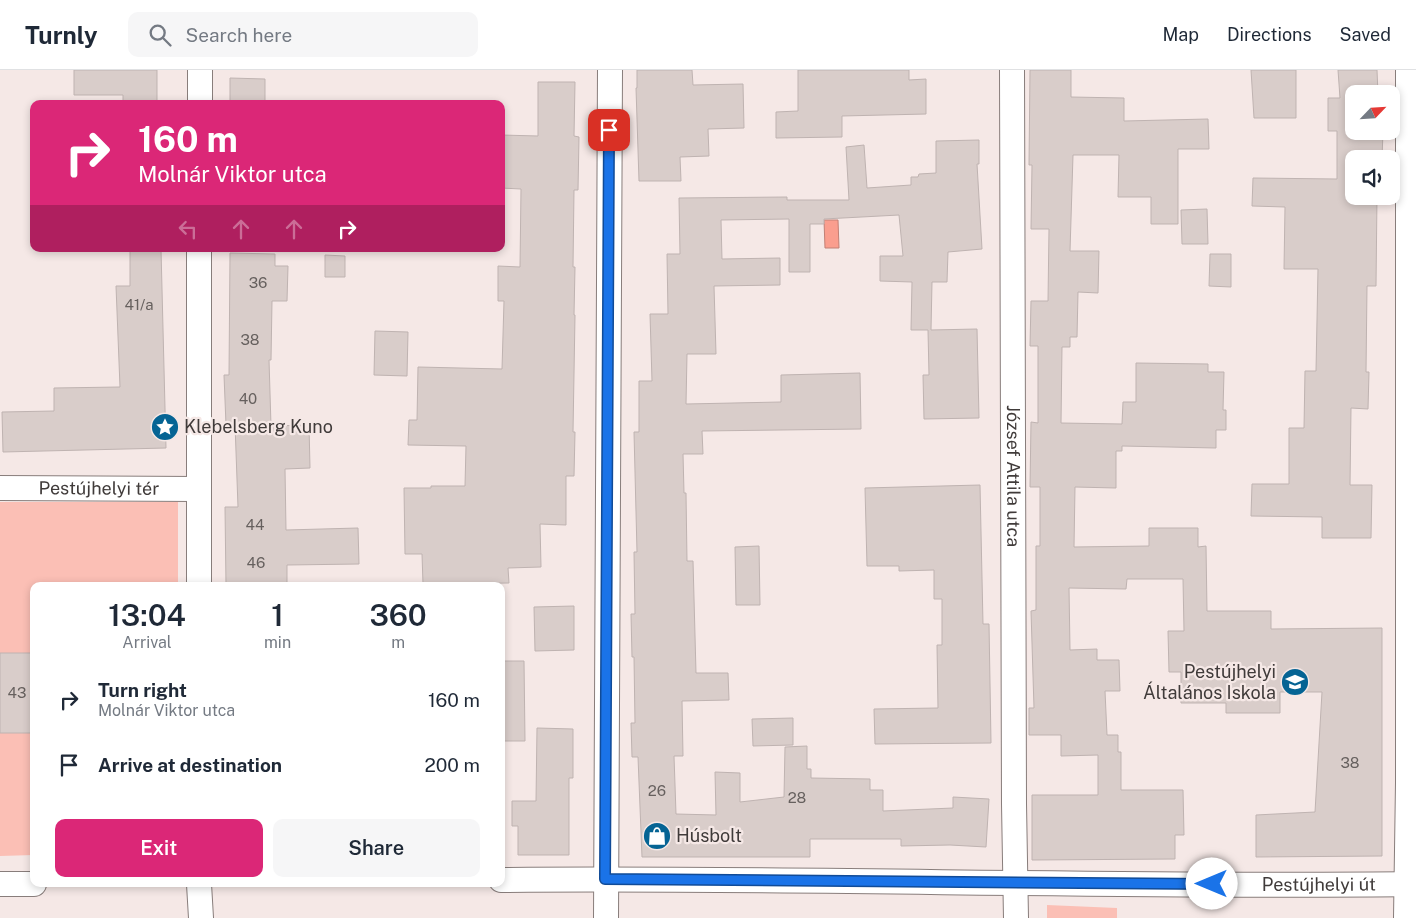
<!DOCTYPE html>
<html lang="en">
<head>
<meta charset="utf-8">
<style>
  :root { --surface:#fff; --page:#f6f6f7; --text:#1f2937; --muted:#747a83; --line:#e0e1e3; --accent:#db2777 }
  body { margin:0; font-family:"Public Sans",sans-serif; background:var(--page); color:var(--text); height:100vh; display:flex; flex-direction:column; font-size:19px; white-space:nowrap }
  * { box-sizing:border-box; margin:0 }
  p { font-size:16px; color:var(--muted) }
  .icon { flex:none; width:28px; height:28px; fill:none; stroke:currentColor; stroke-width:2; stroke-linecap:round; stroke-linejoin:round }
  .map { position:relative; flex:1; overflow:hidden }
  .drawer { position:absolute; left:30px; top:512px; width:475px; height:305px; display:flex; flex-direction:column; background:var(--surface); border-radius:10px; box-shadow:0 2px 8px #0003 }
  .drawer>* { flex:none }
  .top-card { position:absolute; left:30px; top:30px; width:475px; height:152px; border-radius:10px; box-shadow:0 2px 8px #0003; background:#db2777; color:#fff; overflow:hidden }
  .needle { width:32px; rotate:65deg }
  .fabs { position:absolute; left:1345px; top:15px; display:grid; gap:10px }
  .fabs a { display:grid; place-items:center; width:55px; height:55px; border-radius:10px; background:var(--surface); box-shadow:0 2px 8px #0003; font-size:25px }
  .pin { position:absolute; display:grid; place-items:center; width:42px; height:42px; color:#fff; margin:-21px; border-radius:10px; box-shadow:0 2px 8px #0006 }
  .me { position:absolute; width:55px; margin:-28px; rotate:270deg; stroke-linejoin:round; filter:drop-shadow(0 0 4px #0008) }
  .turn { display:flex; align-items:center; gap:18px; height:105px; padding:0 25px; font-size:22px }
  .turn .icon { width:65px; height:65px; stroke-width:2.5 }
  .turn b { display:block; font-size:35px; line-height:42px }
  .lanes { display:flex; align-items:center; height:48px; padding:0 25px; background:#0003; justify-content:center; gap:25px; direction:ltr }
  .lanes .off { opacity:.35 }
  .eta { display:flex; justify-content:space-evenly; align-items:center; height:85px; text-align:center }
  .eta b { font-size:30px; font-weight:600; line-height:35px }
  .button { display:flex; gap:10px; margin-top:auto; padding:10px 25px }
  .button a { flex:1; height:58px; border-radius:10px; background:var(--accent); color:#fff; font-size:20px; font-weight:600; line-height:58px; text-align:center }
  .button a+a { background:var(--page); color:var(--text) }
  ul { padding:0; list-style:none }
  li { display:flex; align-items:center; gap:15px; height:65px; padding:0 25px }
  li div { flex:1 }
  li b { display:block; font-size:19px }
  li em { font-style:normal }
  header { display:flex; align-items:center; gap:30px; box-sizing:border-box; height:70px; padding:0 25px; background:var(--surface); border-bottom:1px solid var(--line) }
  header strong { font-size:24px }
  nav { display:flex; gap:28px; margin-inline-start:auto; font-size:18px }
  .search { width:350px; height:45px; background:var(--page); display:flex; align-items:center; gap:12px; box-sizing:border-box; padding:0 18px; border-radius:10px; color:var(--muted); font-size:19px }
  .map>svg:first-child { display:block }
</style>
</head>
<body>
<header>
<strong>Turnly</strong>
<div class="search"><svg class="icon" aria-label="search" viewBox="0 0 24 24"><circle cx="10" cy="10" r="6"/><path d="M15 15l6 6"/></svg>Search here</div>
<nav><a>Map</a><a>Directions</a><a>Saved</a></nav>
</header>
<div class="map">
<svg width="1416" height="848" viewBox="0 0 1416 848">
  <rect width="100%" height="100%" fill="#f5e8e6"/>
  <!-- green -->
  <g fill="#fbbfb5">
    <polygon points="0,432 178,432 178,516 34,516 34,785 0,786"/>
    <polygon points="1047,835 1117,838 1117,848 1047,848"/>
  </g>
  <!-- water -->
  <polygon fill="#fa9e8e" stroke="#c28075" points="824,150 838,150 839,178 825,178"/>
  <!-- building -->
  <g fill="#d9cdca" stroke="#bfb3b1">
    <polygon points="74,0 157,0 157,34 123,34 123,25 74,25"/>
    <polygon points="637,0 692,0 693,15 743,14 744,58 708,59 709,86 680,87 681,111 639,111 636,18 637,18"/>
    <polygon points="798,0 909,0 909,10 926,9 926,44 842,46 842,67 776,68 776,42 798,41"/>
    <polygon points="1030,0 1071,0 1071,27 1124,28 1124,51 1208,49 1209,79 1178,79 1178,154 1151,154 1151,127 1118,127 1119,85 1073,85 1070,181 1099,181 1098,223 1078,222 1077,267 1070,267 1070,277 1062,277 1061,353 1122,354 1123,332 1136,332 1136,293 1208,294 1208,302 1224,302 1223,340 1226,340 1226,360 1216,360 1216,378 1122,376 1122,381 1116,381 1116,418 1075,417 1074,477 1149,476 1149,458 1198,458 1198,477 1206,476 1207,541 1271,541 1271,559 1382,558 1382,786 1256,787 1256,745 1315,742 1322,622 1280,622 1280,643 1226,643 1226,633 1181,633 1181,602 1169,602 1168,561 1184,561 1183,509 1127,509 1126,519 1069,518 1070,580 1097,579 1097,590 1119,590 1120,621 1105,621 1107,665 1118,665 1118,682 1121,682 1121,720 1183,720 1184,765 1175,765 1175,789 1032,790 1032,725 1098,725 1098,685 1061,686 1061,665 1029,665 1029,638 1034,638 1031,541 1036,540 1036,476 1040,476 1040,417 1030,417 1031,352 1038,353 1038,276 1030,276 1031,231 1048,231 1049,159 1031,159 1032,95 1029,95"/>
    <polygon points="1251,0 1296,0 1296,48 1254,48"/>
    <polygon points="1338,0 1377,0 1378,24 1354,24 1354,61 1383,61 1382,89 1354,89 1354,126 1377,126 1376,216 1367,216 1366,302 1369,302 1368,339 1351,338 1350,415 1372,415 1371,468 1322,468 1322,447 1251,446 1252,414 1289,414 1289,358 1304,358 1305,301 1316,301 1318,199 1284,199 1285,137 1252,136 1253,108 1337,109 1337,61 1328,61 1328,28 1340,28"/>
    <polygon points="230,8 265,9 265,34 230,34"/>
    <polygon points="538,12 575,12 574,66 579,67 578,120 574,120 573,197 575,197 574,245 575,245 573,362 575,362 574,406 566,406 566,455 540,454 541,497 508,498 509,513 423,514 422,484 405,484 404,418 431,418 431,416 465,416 466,376 408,375 409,350 417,350 418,297 502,299 504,231 498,231 498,196 520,197 521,119 501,118 501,65 538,66"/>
    <polygon points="979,70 979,94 977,94 982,179 948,182 947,212 932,212 931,260 977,259 979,348 924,349 923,305 929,305 928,260 911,260 912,212 880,211 880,186 903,186 899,145 824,149 824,154 810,154 810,202 789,202 789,149 721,150 722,189 780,188 780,215 714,216 716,284 687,284 686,334 781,332 781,305 860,303 861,359 702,361 703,384 683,384 684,423 686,423 687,491 693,491 696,603 728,603 729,630 682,631 683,686 674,686 676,744 716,745 715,702 740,703 740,732 784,727 785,677 807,676 807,699 811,699 811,708 870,709 870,720 883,720 883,741 953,738 953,727 989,729 986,777 950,775 901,776 901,769 810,769 810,787 642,787 638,687 632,687 631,653 635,653 634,587 632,587 631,544 635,544 634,482 637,482 634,362 639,362 639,311 652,311 650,244 668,244 667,184 680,184 679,128 787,127 787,130 849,130 846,77 864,75 867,118 911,115 911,107 918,107 919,104 936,103 936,71"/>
    <polygon points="1207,139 1208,174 1182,174 1181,140"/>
    <polygon points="130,179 161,179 166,378 3,382 2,342 54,341 54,318 120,317 116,216 130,216"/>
    <polygon points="230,183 275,184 275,196 288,196 287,231 272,231 271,290 269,290 271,356 309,355 310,398 285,399 286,460 358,458 359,494 287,495 287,516 226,516 225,437 238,437 235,354 226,355 224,305 229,305"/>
    <polygon points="1210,184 1231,184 1231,217 1209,216"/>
    <polygon points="325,185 345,186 345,207 325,207"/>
    <polygon points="375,261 408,262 407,306 374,305"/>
    <polygon points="980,415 983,554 989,554 991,673 875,674 874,639 938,638 937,575 942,575 942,529 934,529 934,500 899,501 899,496 867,496 865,418"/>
    <polygon points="759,476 760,535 736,535 735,477"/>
    <polygon points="574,536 574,580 535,581 534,537"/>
    <rect x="0" y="583" width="34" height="80"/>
    <polygon points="501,591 524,591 525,671 501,671"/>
    <polygon points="793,648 793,675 753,676 752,649"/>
    <polygon points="537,658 573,659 573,708 569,708 569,785 518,785 518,756 512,756 512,731 536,731"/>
  </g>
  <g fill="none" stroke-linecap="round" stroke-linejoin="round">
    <defs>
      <g id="minor">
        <path id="s1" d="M1012,0L1014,734L1016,848"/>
        <polyline points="200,34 200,0"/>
        <path id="s2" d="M0,418L198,419"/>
        <polyline points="199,516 199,179"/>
        <path id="s3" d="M501,810C806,807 1111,818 1416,814"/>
        <polyline points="0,814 34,814"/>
        <polyline points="199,814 201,848"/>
        <polyline points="606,848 610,0"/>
        <polyline points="1406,848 1408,713 1408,0"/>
      </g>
    </defs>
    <!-- minor casing -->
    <use href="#minor" stroke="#887d7b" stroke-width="26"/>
    <!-- minor -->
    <use href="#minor" stroke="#fff" stroke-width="24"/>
  </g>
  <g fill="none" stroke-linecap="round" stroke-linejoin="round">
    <defs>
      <polyline id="route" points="609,60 605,809 1212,814"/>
    </defs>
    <!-- route casing -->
    <use href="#route" stroke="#114b97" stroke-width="12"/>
    <!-- route -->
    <use href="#route" stroke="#1a73e8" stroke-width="9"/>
  </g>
  <!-- icons -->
  <defs>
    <symbol id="sight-disc" viewBox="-11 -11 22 22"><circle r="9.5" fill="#056494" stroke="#f5e8e6"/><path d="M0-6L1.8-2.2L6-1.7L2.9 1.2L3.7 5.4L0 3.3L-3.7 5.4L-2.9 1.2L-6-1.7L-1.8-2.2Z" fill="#fff"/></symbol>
    <symbol id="school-disc" viewBox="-11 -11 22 22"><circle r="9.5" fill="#056494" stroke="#f5e8e6"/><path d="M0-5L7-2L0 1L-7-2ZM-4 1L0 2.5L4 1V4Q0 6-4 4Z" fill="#fff"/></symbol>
    <symbol id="shop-disc" viewBox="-11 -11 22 22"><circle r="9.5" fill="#056494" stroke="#f5e8e6"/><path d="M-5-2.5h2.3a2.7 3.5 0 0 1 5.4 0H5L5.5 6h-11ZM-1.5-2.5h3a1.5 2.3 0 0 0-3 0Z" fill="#fff"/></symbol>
  </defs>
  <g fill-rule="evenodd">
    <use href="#sight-disc" x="149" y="341" width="32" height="32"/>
    <use href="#school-disc" x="1279" y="596" width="32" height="32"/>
    <use href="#shop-disc" x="641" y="750" width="32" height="32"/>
  </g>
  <g text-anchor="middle" stroke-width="4.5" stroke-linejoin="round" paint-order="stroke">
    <!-- number labels -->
    <g font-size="15" fill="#66605e">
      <text x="258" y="218">36</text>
      <text x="139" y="240">41/a</text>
      <text x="250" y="275">38</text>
      <text x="248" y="334">40</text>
      <text x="255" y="460">44</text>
      <text x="256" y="498">46</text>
      <text x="17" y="628">43</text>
      <text x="1350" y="698">38</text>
      <text x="657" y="726">26</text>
      <text x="797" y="733">28</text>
    </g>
    <!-- poi labels -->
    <g font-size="18" fill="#403b3a" stroke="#f5e8e6" text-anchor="start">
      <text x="184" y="363">Klebelsberg Kuno</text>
      <text x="1276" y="608" text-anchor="end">Pestújhelyi<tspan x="1276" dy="21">Általános Iskola</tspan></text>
      <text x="676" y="772">Húsbolt</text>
    </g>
    <!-- street labels -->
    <g font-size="18" fill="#403b3a" stroke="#f5e8e6">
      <text dy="6" stroke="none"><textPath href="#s1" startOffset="406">József Attila utca</textPath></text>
      <text dy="6" stroke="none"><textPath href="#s2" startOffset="99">Pestújhelyi tér</textPath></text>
      <text dy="6" stroke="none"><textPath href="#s3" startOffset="818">Pestújhelyi út</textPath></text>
    </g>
  </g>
</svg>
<div class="fabs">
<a><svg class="needle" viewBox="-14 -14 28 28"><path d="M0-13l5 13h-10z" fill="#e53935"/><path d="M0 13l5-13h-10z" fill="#747a83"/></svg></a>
<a><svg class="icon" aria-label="sound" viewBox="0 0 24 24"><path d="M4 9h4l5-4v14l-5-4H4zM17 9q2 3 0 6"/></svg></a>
</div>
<div class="pin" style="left:609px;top:60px;background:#d93025"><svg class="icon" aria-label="arrive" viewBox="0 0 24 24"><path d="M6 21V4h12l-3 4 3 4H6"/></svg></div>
<svg class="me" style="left:1212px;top:814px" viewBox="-20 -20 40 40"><circle r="19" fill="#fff"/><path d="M0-13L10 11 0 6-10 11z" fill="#1a73e8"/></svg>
<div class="top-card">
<div class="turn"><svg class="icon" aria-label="right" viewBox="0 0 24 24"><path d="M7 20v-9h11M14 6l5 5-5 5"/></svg><div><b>160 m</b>Molnár Viktor utca</div></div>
<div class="lanes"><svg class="icon off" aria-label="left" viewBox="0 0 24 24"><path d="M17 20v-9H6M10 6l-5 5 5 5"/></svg><svg class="icon off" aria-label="ahead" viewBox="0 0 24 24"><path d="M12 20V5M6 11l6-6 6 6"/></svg><svg class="icon off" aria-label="ahead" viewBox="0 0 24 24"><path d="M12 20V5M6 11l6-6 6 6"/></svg><svg class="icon" aria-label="right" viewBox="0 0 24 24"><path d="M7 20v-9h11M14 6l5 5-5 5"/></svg></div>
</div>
<section class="drawer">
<div class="eta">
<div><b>13:04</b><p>Arrival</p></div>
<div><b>1</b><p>min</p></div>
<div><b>360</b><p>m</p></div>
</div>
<ul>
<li><svg class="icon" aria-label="right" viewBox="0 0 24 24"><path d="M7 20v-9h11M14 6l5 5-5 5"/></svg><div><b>Turn right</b><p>Molnár Viktor utca</p></div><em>160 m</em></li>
<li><svg class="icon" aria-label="arrive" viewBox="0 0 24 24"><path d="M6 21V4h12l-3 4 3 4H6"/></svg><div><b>Arrive at destination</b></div><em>200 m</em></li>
</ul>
<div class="button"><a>Exit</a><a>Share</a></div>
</section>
</div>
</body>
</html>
